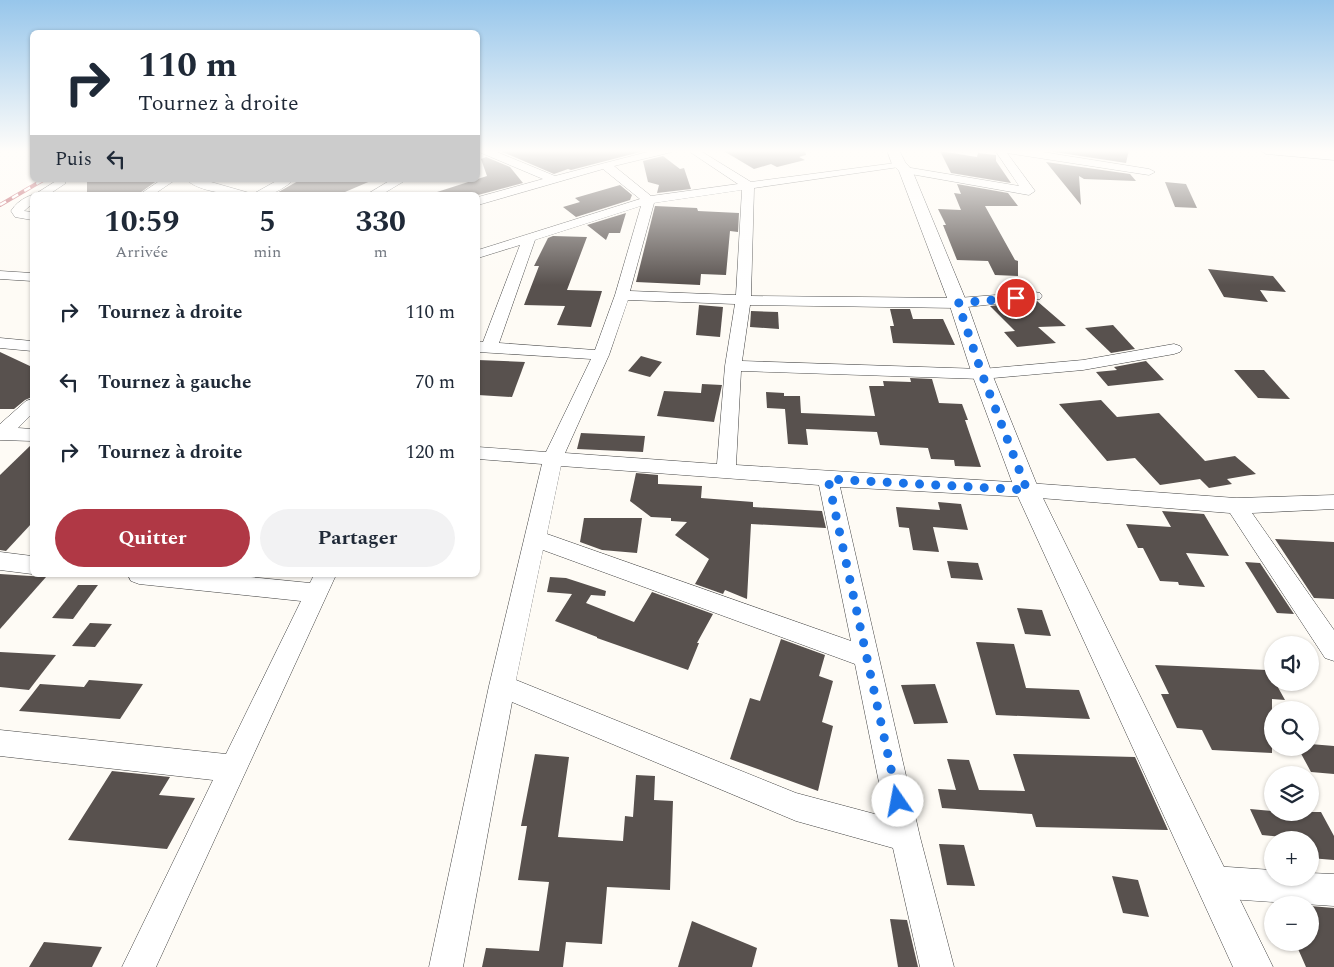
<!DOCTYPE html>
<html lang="fr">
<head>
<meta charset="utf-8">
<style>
  :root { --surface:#fff; --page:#f2f2f3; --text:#1f2937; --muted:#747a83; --accent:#b03845 }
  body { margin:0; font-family:Spectral,serif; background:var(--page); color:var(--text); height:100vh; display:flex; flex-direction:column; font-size:19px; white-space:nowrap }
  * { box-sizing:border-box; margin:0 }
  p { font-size:16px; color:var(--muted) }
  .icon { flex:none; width:28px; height:28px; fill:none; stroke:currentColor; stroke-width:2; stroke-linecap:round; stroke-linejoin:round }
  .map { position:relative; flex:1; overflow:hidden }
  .sheet { position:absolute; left:30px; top:192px; width:450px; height:385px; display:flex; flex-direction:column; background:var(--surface); border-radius:8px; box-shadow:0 1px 4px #0004 }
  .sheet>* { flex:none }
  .hud { position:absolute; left:30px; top:30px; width:450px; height:152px; border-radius:8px; box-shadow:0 1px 4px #0004; background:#fff; color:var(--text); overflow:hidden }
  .controls { position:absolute; left:1264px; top:636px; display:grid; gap:10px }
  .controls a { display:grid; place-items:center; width:55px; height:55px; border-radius:50%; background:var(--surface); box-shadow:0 1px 4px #0004; font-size:25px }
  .pin { position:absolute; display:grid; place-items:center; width:42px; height:42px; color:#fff; margin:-21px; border:2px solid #fff; border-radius:50%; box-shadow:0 1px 5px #0007 }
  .me { position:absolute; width:55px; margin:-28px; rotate:348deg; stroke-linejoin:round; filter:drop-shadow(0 0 4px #0008) }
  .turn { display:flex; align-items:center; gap:18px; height:105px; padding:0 25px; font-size:22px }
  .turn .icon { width:65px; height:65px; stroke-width:2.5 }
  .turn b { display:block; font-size:35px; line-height:42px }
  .then { display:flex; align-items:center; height:48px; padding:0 25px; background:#0003; gap:10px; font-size:19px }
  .eta { display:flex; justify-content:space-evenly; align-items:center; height:85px; text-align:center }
  .eta b { font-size:30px; font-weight:700; line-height:35px }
  .button { display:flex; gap:10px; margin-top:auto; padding:10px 25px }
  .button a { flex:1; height:58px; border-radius:30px; background:var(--accent); color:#fff; font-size:20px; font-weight:700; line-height:58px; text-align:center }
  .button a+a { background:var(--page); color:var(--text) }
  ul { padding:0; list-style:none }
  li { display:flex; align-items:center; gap:15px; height:70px; padding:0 25px }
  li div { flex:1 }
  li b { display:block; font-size:19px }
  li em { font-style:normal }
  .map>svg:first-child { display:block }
</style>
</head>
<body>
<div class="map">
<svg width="1334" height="967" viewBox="0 0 1334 967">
  <rect width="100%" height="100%" fill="#fefbf5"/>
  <!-- building -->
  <g fill="#58514e">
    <polygon points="498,150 648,150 571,170 568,169 554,174"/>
    <polygon points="722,150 805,150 806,155 799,157 805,160 777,167 771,164 754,169"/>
    <polygon points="1068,150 1129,150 1126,163 1048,151"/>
    <polygon points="940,151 977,157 978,153 996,155 996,161 1011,183 951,173"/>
    <polygon points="663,156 680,169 684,168 691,189 657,193 659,185 648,182 643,161"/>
    <polygon points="486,157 510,167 523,183 478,195 437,195 437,192 487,176 481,159"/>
    <polygon points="1046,162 1130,174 1136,181 1084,179 1079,176 1081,205"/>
    <polygon points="87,180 158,180 137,195 87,195"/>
    <polygon points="300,180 373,180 338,195 273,195"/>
    <polygon points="1165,182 1186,184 1197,208 1175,207"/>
    <polygon points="957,184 1008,193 1018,206 985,206 1015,260 1018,261 1018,276 995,275 988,261 957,260 943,225 946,225 938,209 961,210 954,193 961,194"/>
    <polygon points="620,185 632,195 630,200 576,217 563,207 580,202 575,198"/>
    <polygon points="655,206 697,208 698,211 739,213 738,232 730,231 726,275 701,274 700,285 636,282"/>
    <polygon points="626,213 620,233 609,233 606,240 587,225"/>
    <polygon points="553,236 587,237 567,290 602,291 591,327 557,325 565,306 524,305 539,266 534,266 548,238"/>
    <polygon points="1208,269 1273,276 1286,292 1260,290 1268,302 1224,297"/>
    <polygon points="1037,301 1066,326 1038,327 1056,343 1017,347 1004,332 1015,331 990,306"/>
    <polygon points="699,305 723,307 720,337 696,335"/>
    <polygon points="890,309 910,309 913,319 943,319 955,345 893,343 890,326 894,326"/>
    <polygon points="751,311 778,312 779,329 750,327"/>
    <polygon points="1113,325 1135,349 1111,353 1085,328"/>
    <polygon points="0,352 32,367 32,397 25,400 14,409 0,409"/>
    <polygon points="641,356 662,362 650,377 628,371"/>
    <polygon points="478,360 525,362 512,397 478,395"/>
    <polygon points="1146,361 1164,380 1108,386 1096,372 1117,370 1114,367"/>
    <polygon points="1234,370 1264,370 1290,399 1258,398"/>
    <polygon points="910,378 932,379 939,403 962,404 968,420 965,420 981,467 955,466 954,460 931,459 928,448 880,445 877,432 806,429 808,445 788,444 785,409 767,408 766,392 784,393 784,396 800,396 801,413 875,416 869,386 884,386 883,381 911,382"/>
    <polygon points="702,384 722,385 714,422 657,416 664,391 701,393"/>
    <polygon points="1101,400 1117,417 1159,413 1205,461 1235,456 1256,474 1227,479 1232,484 1209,488 1200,479 1160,485 1135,458 1107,461 1059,404"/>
    <polygon points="581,433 645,436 643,452 577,449"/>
    <polygon points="32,444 32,523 6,551 0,550 0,475"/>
    <polygon points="636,473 658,475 658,484 702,486 701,498 753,502 753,507 822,511 826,528 751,524 747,599 725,590 723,594 695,584 709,559 675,535 687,522 671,521 671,518 651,517 630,501"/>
    <polygon points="938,502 961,504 968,530 933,527 939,552 913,550 909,528 899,527 896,507 940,510"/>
    <polygon points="1162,511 1204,514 1229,556 1186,553 1205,587 1179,585 1178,582 1160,581 1143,548 1138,548 1126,524 1171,527"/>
    <polygon points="584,518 642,518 637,553 602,550 580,542"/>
    <polygon points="1275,539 1334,542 1334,599 1314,598"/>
    <polygon points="947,561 978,563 983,580 951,578"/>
    <polygon points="1245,562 1260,563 1294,614 1277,613"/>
    <polygon points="0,574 46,577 0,629"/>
    <polygon points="550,577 566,578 606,591 605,596 591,595 586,603 634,622 652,592 713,614 697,643 699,643 688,670 597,638 597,637 555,621 572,594 547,592"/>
    <polygon points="78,585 98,585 73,619 52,618"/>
    <polygon points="1017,608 1042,610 1051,636 1025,634"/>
    <polygon points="90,623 112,624 95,647 72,646"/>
    <polygon points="781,639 825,655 819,676 833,681 822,722 833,726 818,791 730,759 750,698 760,701"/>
    <polygon points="976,642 1014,644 1026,688 1079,690 1090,719 996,715"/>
    <polygon points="0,652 56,655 29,690 0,687"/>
    <polygon points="1155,665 1267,670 1272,682 1275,682 1285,700 1272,699 1272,753 1212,750 1202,730 1177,728 1161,694 1169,694"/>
    <polygon points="89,680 143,684 120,719 19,711 40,684 84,687"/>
    <polygon points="935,684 948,723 914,724 901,685"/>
    <polygon points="1310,744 1334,746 1334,774 1311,772 1298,748 1310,748"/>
    <polygon points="535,754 569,757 558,837 623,841 625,816 633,817 636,775 655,776 654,800 673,801 670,890 607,887 602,944 566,942 563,967 482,967 486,948 539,951 549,882 518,880 527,826 521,826"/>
    <polygon points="1013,754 1135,757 1168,830 1036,827 1032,814 942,808 938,789 956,790 947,759 969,760 979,790 1025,791"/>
    <polygon points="112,771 170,777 159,795 195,798 167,849 68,840"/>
    <polygon points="1250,809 1272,811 1272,812 1321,812 1334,836 1334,860 1310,858 1310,840 1262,835"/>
    <polygon points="939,844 964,845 975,886 947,885"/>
    <polygon points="1112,876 1138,880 1149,917 1123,913"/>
    <polygon points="1310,906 1334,908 1334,967 1306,967 1295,942 1310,942"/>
    <polygon points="890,919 907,920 918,967 898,967"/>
    <polygon points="692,921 757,948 752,967 678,967"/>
    <polygon points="44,942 102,947 92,967 29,967"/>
  </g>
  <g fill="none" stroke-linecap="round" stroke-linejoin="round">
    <defs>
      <g id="minor">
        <path d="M478,150H492L555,176L655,150H673L672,152L614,166L651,196L738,184L687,150H699L751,182L903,162L905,164L903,166L899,167L754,188L751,296L958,298L1035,292L1040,293L1042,296L1040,299L958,308L750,305L742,361L982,369L1083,360L1174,344L1180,346L1182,349L1180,352L1174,354L1083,370L982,379L741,371L736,465L1027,483L1236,498L1334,495V509L1252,513L1334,630V661L1325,658L1230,513L1027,497L840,487L920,837L954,967H920L893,848L796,821L512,702L463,967H429L489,686L542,464L478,459V447L546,452L591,359L478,352V342H483L520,245L478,258V250L640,199L603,169L478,205V197L543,179L479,152ZM742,190L736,295L630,291L654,203ZM641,206L615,295L595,350L499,343L535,240ZM628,300L735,304L725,366L717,464L565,453L609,355ZM561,466L819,485L851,641L547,534ZM543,550L855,664L886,817L796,793L516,680Z"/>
        <polygon points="995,150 1030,150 1149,169 1155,172 1149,175 1007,153 1035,191 1029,195 905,173 899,170 905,167 1019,186"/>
        <polygon points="161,180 175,180 153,195 139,195"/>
        <path d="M187,180H204L253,194L278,180H293C288,186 274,194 266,195C248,197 200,194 187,180Z"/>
        <polygon points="391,180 406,180 381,195 366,195"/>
        <polygon points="56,181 62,180 66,183 48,195 34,195"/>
        <path d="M32,195V204L24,211L32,212V220L15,217L11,211C16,203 23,198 32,195Z"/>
        <polygon points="0,271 32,273 32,281 0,279"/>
        <polygon points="0,338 32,341 32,351 0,348"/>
        <polygon points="32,399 32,414 18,428 32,429 32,441 0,440 0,424 26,401"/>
        <polygon points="0,552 32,556 32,574 0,570"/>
        <polygon points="128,575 230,575 310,583 314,575 336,575 156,967 122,967 213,780 0,756 0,730 226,754 301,601 139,584 131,581"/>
        <polygon points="1213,866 1272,870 1272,878 1310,878 1310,873 1334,874 1334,906 1213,898 1202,893 1197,882 1202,871"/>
      </g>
      <g id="tertiary">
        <polygon points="887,150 899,150 905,162 912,170 967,303 992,374 1039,490 1273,967 1233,967 1015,490 972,374 949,303 899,171 892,164"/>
        <polygon points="1260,150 1334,152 1334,160 1266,154"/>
      </g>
    </defs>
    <!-- minor casing -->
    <use href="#minor" stroke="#434343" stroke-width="1"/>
    <!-- tertiary casing -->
    <use href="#tertiary" stroke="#434343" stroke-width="1"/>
    <!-- minor -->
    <use href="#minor" fill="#fff" fill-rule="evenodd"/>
    <!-- tertiary -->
    <use href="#tertiary" fill="#fff" fill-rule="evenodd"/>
    <defs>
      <polyline id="rail" points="0,205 43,180"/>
    </defs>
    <!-- rail casing -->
    <use href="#rail" stroke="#b03845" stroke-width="4"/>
    <!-- rail -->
    <use href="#rail" stroke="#fff" stroke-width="2.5" stroke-dasharray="7" stroke-linecap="butt"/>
  </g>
  <!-- sky -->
  <linearGradient id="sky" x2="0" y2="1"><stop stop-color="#97c6eb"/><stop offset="0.53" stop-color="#fffdfa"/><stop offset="1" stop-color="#fffdfa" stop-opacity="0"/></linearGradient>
  <rect width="1334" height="285" fill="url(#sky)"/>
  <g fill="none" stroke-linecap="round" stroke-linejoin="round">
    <!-- route -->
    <polyline stroke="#1a73e8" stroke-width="9" stroke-dasharray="0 16.2" points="898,801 828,479 1027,490 982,374 958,303 1016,298"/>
  </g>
</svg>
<div class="controls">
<a><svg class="icon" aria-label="sound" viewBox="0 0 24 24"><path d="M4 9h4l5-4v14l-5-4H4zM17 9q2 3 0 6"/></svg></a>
<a><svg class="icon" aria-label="search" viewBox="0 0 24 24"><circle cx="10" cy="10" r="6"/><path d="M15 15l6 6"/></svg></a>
<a><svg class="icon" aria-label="layers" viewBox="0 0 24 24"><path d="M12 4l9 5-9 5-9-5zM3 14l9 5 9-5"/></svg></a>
<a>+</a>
<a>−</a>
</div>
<div class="pin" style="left:1016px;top:298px;background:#d93025"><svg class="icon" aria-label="arrive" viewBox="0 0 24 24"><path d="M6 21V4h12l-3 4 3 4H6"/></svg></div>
<svg class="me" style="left:898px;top:801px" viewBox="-20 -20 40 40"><circle r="19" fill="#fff"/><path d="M0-13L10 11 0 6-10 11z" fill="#1a73e8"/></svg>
<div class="hud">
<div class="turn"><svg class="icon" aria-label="right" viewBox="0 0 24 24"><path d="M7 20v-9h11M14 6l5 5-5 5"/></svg><div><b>110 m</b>Tournez à droite</div></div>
<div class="then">Puis<svg class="icon" aria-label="left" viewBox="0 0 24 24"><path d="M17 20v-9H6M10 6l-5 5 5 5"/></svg></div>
</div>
<section class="sheet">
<div class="eta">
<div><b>10:59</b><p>Arrivée</p></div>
<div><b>5</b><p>min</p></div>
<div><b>330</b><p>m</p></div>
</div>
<ul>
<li><svg class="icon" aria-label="right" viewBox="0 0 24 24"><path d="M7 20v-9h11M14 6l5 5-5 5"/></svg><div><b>Tournez à droite</b></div><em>110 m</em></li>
<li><svg class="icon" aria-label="left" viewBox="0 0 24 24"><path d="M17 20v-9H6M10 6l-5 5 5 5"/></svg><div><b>Tournez à gauche</b></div><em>70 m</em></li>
<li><svg class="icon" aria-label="right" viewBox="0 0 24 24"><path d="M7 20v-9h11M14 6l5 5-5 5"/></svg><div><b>Tournez à droite</b></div><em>120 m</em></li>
</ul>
<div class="button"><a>Quitter</a><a>Partager</a></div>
</section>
</div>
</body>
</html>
